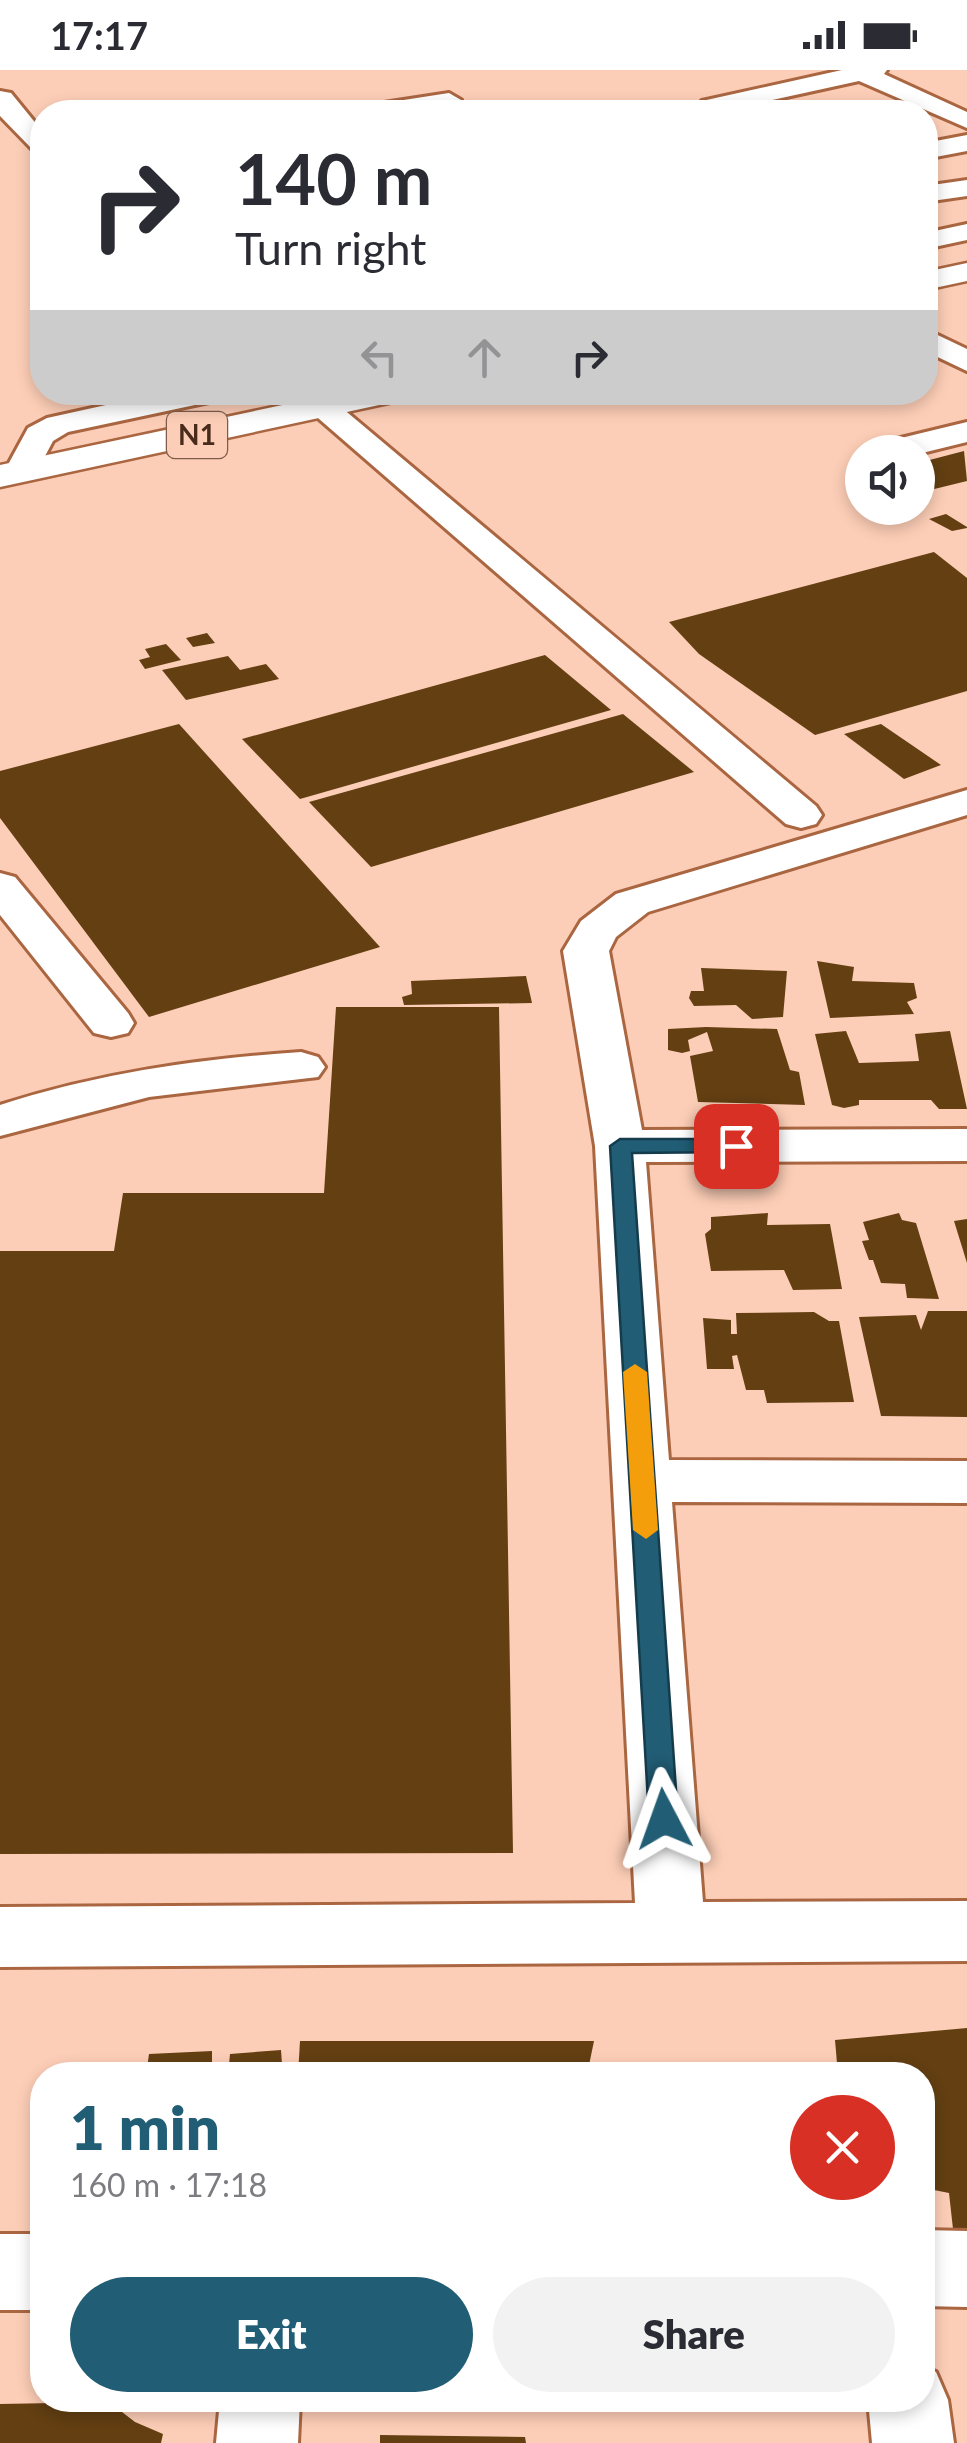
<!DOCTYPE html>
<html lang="en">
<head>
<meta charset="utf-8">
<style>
  :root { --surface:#fff; --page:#f2f2f3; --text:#2b2b33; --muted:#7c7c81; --accent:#215d75 }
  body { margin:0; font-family:Lato,sans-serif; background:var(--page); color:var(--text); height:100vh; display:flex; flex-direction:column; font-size:38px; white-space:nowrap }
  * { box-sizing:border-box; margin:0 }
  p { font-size:32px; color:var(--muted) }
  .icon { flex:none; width:55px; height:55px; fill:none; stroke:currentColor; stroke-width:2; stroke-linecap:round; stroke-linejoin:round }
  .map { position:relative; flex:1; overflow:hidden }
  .panel { position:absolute; left:30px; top:1992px; width:905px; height:350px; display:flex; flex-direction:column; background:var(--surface); border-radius:40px; box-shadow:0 5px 15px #0003 }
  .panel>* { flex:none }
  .guide { position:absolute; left:30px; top:30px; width:908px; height:305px; border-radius:40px; box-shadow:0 5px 15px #0003; background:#fff; color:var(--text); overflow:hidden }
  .controls { position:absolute; left:845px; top:365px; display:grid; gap:20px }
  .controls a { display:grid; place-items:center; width:90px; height:90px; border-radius:50%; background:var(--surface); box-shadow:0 5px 15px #0003; font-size:50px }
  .pin { position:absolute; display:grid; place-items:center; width:85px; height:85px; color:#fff; margin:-42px; border-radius:20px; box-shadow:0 5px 15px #0006 }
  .me { position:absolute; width:110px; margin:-55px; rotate:356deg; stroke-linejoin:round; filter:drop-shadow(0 0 8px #0008) }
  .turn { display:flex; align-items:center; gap:35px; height:210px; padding:0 40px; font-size:45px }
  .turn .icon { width:130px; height:130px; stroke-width:2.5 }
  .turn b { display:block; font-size:70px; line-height:85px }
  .lanes { display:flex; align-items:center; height:95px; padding:0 40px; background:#0003; justify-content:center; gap:50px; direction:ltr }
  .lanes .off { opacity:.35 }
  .round { display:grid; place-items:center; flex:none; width:105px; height:105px; border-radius:52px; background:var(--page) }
  .overview { display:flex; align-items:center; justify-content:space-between; height:170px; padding:0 40px }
  h1 { font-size:60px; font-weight:800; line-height:75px; color:var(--accent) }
  .primary-button { display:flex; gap:20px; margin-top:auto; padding:20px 40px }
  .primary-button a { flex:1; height:115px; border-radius:60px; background:var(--accent); color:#fff; font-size:40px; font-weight:800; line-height:115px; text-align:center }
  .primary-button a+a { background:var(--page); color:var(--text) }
  .status { display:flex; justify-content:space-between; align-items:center; height:70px; padding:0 50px; background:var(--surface); direction:ltr }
  .status svg { height:28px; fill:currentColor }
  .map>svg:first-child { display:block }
</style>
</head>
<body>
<div class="status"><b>17:17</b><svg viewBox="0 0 49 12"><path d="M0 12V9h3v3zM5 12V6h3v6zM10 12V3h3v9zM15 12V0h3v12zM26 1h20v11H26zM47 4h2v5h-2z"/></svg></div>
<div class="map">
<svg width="967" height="2373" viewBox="0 0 967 2373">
  <rect width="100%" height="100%" fill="#fdceb7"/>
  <!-- building -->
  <g fill="#633f12">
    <polygon points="964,381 967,411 918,423 918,393"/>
    <polygon points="946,444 967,457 967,458 952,461 929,449"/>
    <polygon points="934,482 967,508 967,621 815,665 699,584 669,552"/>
    <polygon points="207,563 215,573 193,577 186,568"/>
    <polygon points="166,574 181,590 145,599 139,590 150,587 145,579"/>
    <polygon points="545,585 611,640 300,729 242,669"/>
    <polygon points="228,586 240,600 266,594 279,609 186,630 162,600"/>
    <polygon points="623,644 694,702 371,797 309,732"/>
    <polygon points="179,654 380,877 149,947 0,748 0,701"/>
    <polygon points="881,654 941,695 904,709 844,664"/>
    <polygon points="817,891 854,897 852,911 914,913 917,928 907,932 914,944 830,948"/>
    <polygon points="701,898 787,901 783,947 752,949 736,935 694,936 689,928 691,921 704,921"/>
    <polygon points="526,906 532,933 404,935 402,927 412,924 411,911"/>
    <polygon points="336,937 499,937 513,1783 0,1784 0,1181 114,1181 123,1123 324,1123"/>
    <polygon points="706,957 777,959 790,1000 799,1002 805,1035 698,1032 690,986 713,981 707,962 688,970 690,981 682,983 668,980 668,959"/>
    <polygon points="846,961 859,993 919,991 915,964 950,961 967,1039 939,1039 931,1030 859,1030 859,1035 844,1038 832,1035 815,964"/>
    <polygon points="768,1143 767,1155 830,1154 842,1219 793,1220 784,1200 711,1201 705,1164 711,1159 711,1147"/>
    <polygon points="899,1143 902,1150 916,1153 939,1229 907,1228 905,1214 881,1213 873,1190 869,1190 862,1171 869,1170 863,1152"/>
    <polygon points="967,1149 967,1193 954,1151"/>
    <polygon points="928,1241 967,1241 967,1347 881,1346 859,1247 916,1245 921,1260"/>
    <polygon points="814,1242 829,1251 839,1251 854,1332 767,1333 764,1320 746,1320 737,1285 732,1286 734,1299 707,1299 703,1248 731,1250 731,1264 737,1264 736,1243"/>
    <polygon points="967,1958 967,2158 953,2159 949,2123 929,2119 935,2151 922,2151 922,2005 838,2005 835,1970"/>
    <polygon points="300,1971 594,1971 587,2005 298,2005"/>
    <polygon points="281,1980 282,1994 228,2005 230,1984"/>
    <polygon points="212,1981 212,2005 146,2005 149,1984"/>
    <polygon points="109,2332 135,2352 163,2364 161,2373 0,2373 0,2334"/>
    <polygon points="380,2365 525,2367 526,2373 380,2373"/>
  </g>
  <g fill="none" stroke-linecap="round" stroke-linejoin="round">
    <defs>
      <g id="minor">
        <polygon points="842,0 887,0 884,4 967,42 967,58 859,11 718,42 690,42 702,31"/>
        <polygon points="0,21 11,23 42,61 42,83 33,80 0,46"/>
        <polygon points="449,23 461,30 458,35 416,42 359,42 371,35"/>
        <polygon points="967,65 967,81 925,89 925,73"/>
        <polygon points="967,110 967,126 925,132 925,116"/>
        <polygon points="967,154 967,170 925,179 925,163"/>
        <polygon points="925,259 967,279 967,301 925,281"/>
        <polygon points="165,322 227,322 223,329 68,362 53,371 33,409 9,409 4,402 28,358 47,348"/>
        <polygon points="288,322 323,322 816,736 822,745 816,754 801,758 786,754"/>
        <polygon points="967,352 967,372 918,384 868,382 872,375"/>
        <polygon points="967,720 967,745 648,842 616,867 609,881 642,1060 967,1059 967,1091 646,1092 669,1390 967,1391 967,1433 672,1432 703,1832 967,1831 967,1891 0,1897 0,1837 635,1833 595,1076 563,881 581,851 616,824"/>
        <polygon points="0,803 15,807 128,943 134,953 128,963 111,967 94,963 0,845"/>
        <path d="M301,982L318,987L325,997L318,1007L149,1027L0,1066V1035C99,1003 198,989 301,982Z"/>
        <polygon points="922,2160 967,2161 967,2237 922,2236"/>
        <rect x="0" y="2164" width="42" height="76"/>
        <polygon points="922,2296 936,2302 948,2330 954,2373 872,2373 868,2330 922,2330"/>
        <polygon points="220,2330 300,2330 298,2373 216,2373"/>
      </g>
      <g id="highway">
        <polygon points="967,193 967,211 925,220 925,202"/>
        <polygon points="344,322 409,322 393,332 0,417 0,395"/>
      </g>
    </defs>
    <!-- minor casing -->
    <use href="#minor" stroke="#aa6641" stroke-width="6"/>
    <!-- highway casing -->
    <use href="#highway" stroke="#aa6641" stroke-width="5"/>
    <!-- minor -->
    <use href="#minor" fill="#fff" fill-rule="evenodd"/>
    <!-- highway -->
    <use href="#highway" fill="#fff" fill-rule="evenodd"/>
  </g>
  <!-- route -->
  <polygon fill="#215d75" stroke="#153c4c" stroke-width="2.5" points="620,1069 736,1069 747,1076 736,1082 632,1083 678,1749 674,1757 664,1761 654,1757 649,1749 610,1076"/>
  <!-- slow -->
  <polygon fill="#f59e0b" points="635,1294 647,1302 658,1460 646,1469 633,1460 623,1302"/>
  <g text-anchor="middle" stroke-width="10" stroke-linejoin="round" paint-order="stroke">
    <!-- shield labels -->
    <rect fill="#fdceb7" stroke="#7f5c4a" stroke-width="2.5" x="167" y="342" width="60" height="46" rx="8"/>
    <g font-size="28" font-weight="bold" fill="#492b1b">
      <text x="197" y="375">N1</text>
    </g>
  </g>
</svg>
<div class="controls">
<a><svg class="icon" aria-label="sound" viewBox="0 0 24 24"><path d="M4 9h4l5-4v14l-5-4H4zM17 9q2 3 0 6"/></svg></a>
</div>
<div class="pin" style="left:736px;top:1076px;background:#d93025"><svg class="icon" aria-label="arrive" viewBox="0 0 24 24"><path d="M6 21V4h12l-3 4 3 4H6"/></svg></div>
<svg class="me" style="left:664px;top:1749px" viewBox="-20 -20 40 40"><path d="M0-17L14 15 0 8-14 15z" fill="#215d75" stroke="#fff" stroke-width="4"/></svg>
<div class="guide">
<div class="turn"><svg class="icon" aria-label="right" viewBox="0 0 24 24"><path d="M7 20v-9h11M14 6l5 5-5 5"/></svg><div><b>140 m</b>Turn right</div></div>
<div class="lanes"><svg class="icon off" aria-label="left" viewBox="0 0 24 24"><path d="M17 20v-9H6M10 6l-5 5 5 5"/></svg><svg class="icon off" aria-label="ahead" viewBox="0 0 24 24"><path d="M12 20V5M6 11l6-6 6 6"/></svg><svg class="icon" aria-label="right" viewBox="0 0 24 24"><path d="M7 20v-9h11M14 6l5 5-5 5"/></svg></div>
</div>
<section class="panel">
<div class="overview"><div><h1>1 min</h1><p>160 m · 17:18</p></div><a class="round" style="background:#d93025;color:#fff"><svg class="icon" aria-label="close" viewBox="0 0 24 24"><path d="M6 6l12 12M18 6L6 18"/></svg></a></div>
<div class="primary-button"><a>Exit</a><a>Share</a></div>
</section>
</div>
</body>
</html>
